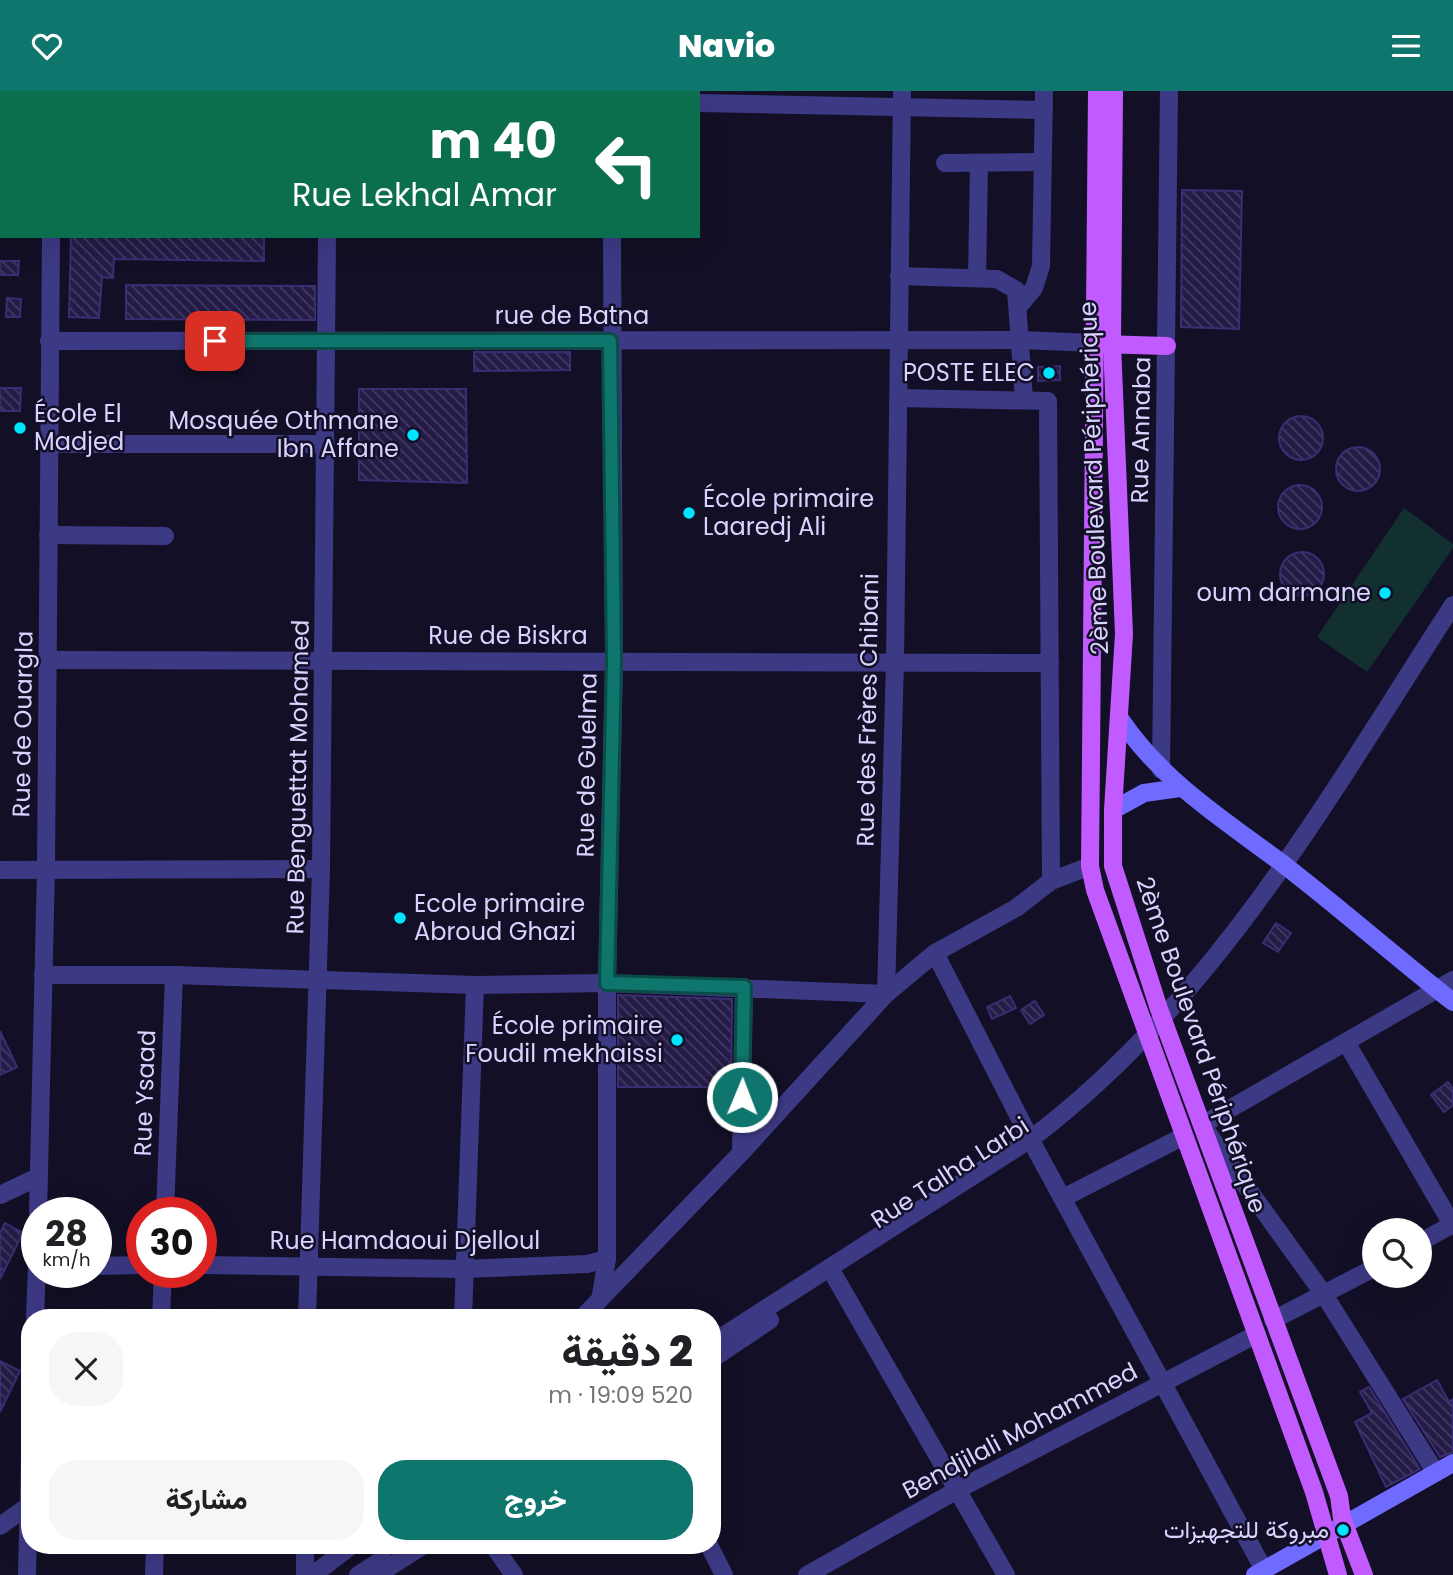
<!DOCTYPE html>
<html lang="ar">
<head>
<meta charset="utf-8">
<style>
  :root { --surface:#fff; --page:#f6f6f6; --text:#202124; --muted:#757577; --accent:#0f766e }
  body { margin:0; font-family:Poppins,Vazirmatn,sans-serif; background:var(--page); color:var(--text); direction:rtl; height:100vh; display:flex; flex-direction:column; font-size:26px; white-space:nowrap }
  * { box-sizing:border-box; margin:0 }
  p { font-size:23px; color:var(--muted) }
  .icon { flex:none; width:38px; height:38px; fill:none; stroke:currentColor; stroke-width:2; stroke-linecap:round; stroke-linejoin:round }
  .map { position:relative; flex:1; overflow:hidden; direction:ltr }
  .drawer { position:absolute; left:21px; top:1218px; width:700px; height:245px; display:flex; flex-direction:column; background:var(--surface); border-radius:28px; box-shadow:0 7px 28px #0002; direction:rtl }
  .drawer>* { flex:none }
  .guide { position:absolute; left:0px; top:0px; width:700px; height:147px; box-shadow:0 7px 28px #0002; direction:rtl; background:#0b6e4f; color:#fff; overflow:hidden }
  .fabs { position:absolute; left:1362px; top:1127px; display:grid; gap:14px }
  .fabs a { display:grid; place-items:center; width:70px; height:70px; border-radius:50%; background:var(--surface); box-shadow:0 7px 28px #0002; font-size:35px }
  .speed { position:absolute; left:21px; top:1106px; display:flex; gap:14px; font-size:35px; font-weight:700; text-align:center }
  .speed>* { display:grid; place-content:center; width:91px; height:91px; border-radius:50%; background:var(--surface); box-shadow:0 7px 28px #0002; line-height:1 }
  .speed small { font-size:18px; font-weight:400 }
  .speed .limit { border:10px solid #d22; background:#fff; color:#111 }
  .pin { position:absolute; display:grid; place-items:center; width:60px; height:60px; color:#fff; margin:-30px; border-radius:14px; box-shadow:0 4px 10px #0006 }
  .me { position:absolute; width:77px; margin:-38px; rotate:1deg; stroke-linejoin:round; filter:drop-shadow(0 0 5px #0008) }
  .turn { display:flex; align-items:center; gap:24px; height:147px; padding:0 28px; font-size:32px }
  .turn .icon { width:91px; height:91px; stroke-width:2.5 }
  .turn b { display:block; font-size:49px; line-height:60px }
  .round { display:grid; place-items:center; flex:none; width:74px; height:74px; border-radius:28px; background:var(--page) }
  .overview { display:flex; align-items:center; justify-content:space-between; height:119px; padding:0 28px }
  h1 { font-size:42px; font-weight:800; line-height:52px }
  .cta { display:flex; gap:14px; margin-top:auto; padding:14px 28px }
  .cta a { flex:1; height:80px; border-radius:28px; background:var(--accent); color:#fff; font-size:28px; font-weight:800; line-height:80px; text-align:center }
  .cta a+a { background:var(--page); color:var(--text) }
  header { display:flex; justify-content:space-between; align-items:center; height:91px; padding:0 28px; background:var(--accent); color:#fff; font-size:32px; font-weight:800 }
  .map>svg:first-child { display:block }
</style>
</head>
<body>
<header><svg class="icon" aria-label="menu" viewBox="0 0 24 24"><path d="M4 6h16M4 12h16M4 18h16"/></svg>Navio<svg class="icon" aria-label="heart" viewBox="0 0 24 24"><path d="M12 20l-8-8c-3-5 5-10 8-4 3-6 11-1 8 4z"/></svg></header>
<div class="map">
<svg width="1453" height="1484" viewBox="0 0 1453 1484">
  <defs>
    <pattern id="building-back-hatch" width="6" height="6" patternUnits="userSpaceOnUse" patternTransform="scale(1.75)"><rect width="6" height="6" fill="#241b47"/><path d="M-1 5l2 2M0 0l6 6M5-1l2 2" fill="none" stroke="#433b63"/></pattern>
  </defs>
  <rect width="100%" height="100%" fill="#130f26"/>
  <!-- grass -->
  <polygon fill="#12302f" points="1404,417 1453,453 1453,457 1367,581 1317,546"/>
  <!-- building -->
  <g fill="url(#building-back-hatch)" stroke="#3b2d73" stroke-width="2">
    <polygon points="1182,99 1242,100 1239,238 1181,236"/>
    <polygon points="71,145 264,145 264,170 114,168 113,187 102,186 99,227 69,226"/>
    <polygon points="0,170 19,170 18,184 0,184"/>
    <polygon points="126,194 315,195 315,229 126,228"/>
    <polygon points="7,207 21,208 20,226 6,226"/>
    <polygon points="474,261 570,261 570,279 474,280"/>
    <polygon points="1060,275 1060,289 1038,290 1038,276"/>
    <polygon points="0,297 21,297 20,320 0,320"/>
    <polygon points="359,298 466,298 467,392 359,389"/>
    <circle cx="1301" cy="347" r="22"/>
    <circle cx="1358" cy="378" r="22"/>
    <circle cx="1300" cy="416" r="22"/>
    <circle cx="1302" cy="483" r="22"/>
    <polygon points="1276,832 1291,842 1278,861 1263,852"/>
    <polygon points="618,904 732,908 731,996 618,996"/>
    <polygon points="1010,905 1016,917 992,928 987,916"/>
    <polygon points="1035,910 1044,924 1030,933 1021,919"/>
    <polygon points="0,940 17,976 0,984"/>
    <polygon points="1448,991 1453,998 1453,1014 1444,1021 1431,1004"/>
    <polygon points="5,1132 23,1142 0,1188 0,1142"/>
    <polygon points="0,1270 20,1280 0,1321"/>
    <polygon points="1437,1289 1449,1311 1453,1308 1453,1361 1440,1366 1403,1308"/>
    <polygon points="1369,1296 1420,1378 1386,1396 1355,1331 1372,1322 1360,1301"/>
  </g>
  <g fill="none" stroke-linecap="round" stroke-linejoin="round">
    <!-- minor -->
    <g stroke="#3d3a85" stroke-width="18">
      <polyline points="55,2 55,0"/>
      <polyline points="331,2 331,0"/>
      <polyline points="621,2 621,0"/>
      <polyline points="698,12 1044,19"/>
      <polyline points="945,72 1042,71"/>
      <polyline points="899,185 997,188 1016,199 1024,308"/>
      <polyline points="977,187 979,73"/>
      <polyline points="1019,215 1034,197 1041,175 1044,0"/>
      <polyline points="49,250 1021,249 1094,252"/>
      <polyline points="899,307 1048,310 1051,790"/>
      <polyline points="48,353 326,353"/>
      <polyline points="48,444 165,445"/>
      <polyline points="49,569 1050,572"/>
      <polyline points="1161,679 1169,0"/>
      <polyline points="0,779 321,778"/>
      <polyline points="935,862 1035,1057 1264,1479"/>
      <polyline points="43,884 174,884 475,894 607,892 886,903 895,570 902,0"/>
      <polyline points="1346,951 1453,1135"/>
      <polyline points="741,1062 744,896"/>
      <polyline points="0,1104 38,1086"/>
      <polyline points="1063,1107 1184,1045"/>
      <polyline points="38,1122 46,777 51,145"/>
      <polyline points="165,1122 174,884"/>
      <polyline points="1419,1152 1453,1133"/>
      <polyline points="201,1174 464,1178 587,1173 607,1168"/>
      <polyline points="96,1175 142,1174"/>
      <polyline points="835,1186 1006,1484"/>
      <polyline points="601,1204 607,1168 607,892 614,570 612,145"/>
      <polyline points="35,1227 37,1175"/>
      <polyline points="161,1227 163,1181"/>
      <polyline points="307,1227 321,778 327,145"/>
      <polyline points="463,1227 475,894"/>
      <polyline points="582,1227 741,1062 886,903 935,862 1016,817 1051,790 1090,775"/>
      <polyline points="1273,1229 1374,1177"/>
      <polyline points="1436,1382 1325,1205 1202,1034 1453,889"/>
      <polyline points="0,1435 28,1415"/>
      <polyline points="493,1454 514,1484"/>
      <polyline points="709,1454 724,1484"/>
      <polyline points="27,1484 30,1361"/>
      <polyline points="154,1484 155,1454"/>
      <polyline points="305,1484 305,1454"/>
      <polyline points="313,1484 352,1454"/>
      <polyline points="807,1484 959,1398 1257,1243"/>
    </g>
    <!-- tertiary -->
    <g stroke="#3d3a85" stroke-width="18">
      <path d="M712,1252L1032,1047C1217,907 1329,705 1453,514"/>
      <polyline points="712,1268 770,1229"/>
      <polyline points="358,1484 383,1468"/>
      <polyline points="377,1484 424,1454"/>
    </g>
    <!-- secondary -->
    <g stroke="#6f6bff" stroke-width="18">
      <path d="M1121,629C1163,691 1224,729 1283,773C1341,818 1396,866 1453,911"/>
      <polyline points="1113,719 1144,702 1180,697"/>
      <polyline points="1255,1484 1453,1372"/>
    </g>
    <!-- primary -->
    <g stroke="#c25bff" stroke-width="18">
      <polyline points="1097,0 1090,775 1095,799 1314,1401 1338,1484"/>
      <polyline points="1114,0 1112,253 1124,543 1113,719 1113,775 1159,918 1339,1405 1342,1427 1364,1484"/>
      <polyline points="1100,253 1167,255"/>
    </g>
  </g>
  <g fill="none" stroke-linecap="round" stroke-linejoin="round">
    <defs>
      <polyline id="route" points="215,250 610,250 614,570 607,892 744,896 742,1006"/>
    </defs>
    <!-- route casing -->
    <use href="#route" stroke="#0a4d48" stroke-width="18"/>
    <!-- route -->
    <use href="#route" stroke="#0f766e" stroke-width="12"/>
  </g>
  <!-- markers -->
  <g fill="#00e5ff" stroke="#130f26" stroke-width="2.5">
    <circle cx="1049" cy="282" r="7"/>
    <circle cx="20" cy="337" r="7"/>
    <circle cx="413" cy="344" r="7"/>
    <circle cx="689" cy="422" r="7"/>
    <circle cx="1385" cy="502" r="7"/>
    <circle cx="400" cy="827" r="7"/>
    <circle cx="677" cy="949" r="7"/>
    <circle cx="1343" cy="1439" r="7"/>
  </g>
  <g text-anchor="middle" stroke-width="5" stroke-linejoin="round" paint-order="stroke">
    <!-- street labels -->
    <g font-size="24" fill="#d9d4ff" stroke="#130f26">
      <text x="572" y="233">rue de Batna</text>
      <text transform="translate(1141 339) rotate(-89)" y="8">Rue Annaba</text>
      <text transform="translate(1094 387) rotate(-92)" y="8">2ème Boulevard Périphérique</text>
      <text x="508" y="553">Rue de Biskra</text>
      <text transform="translate(868 619) rotate(-89)" y="8">Rue des Frères Chibani</text>
      <text transform="translate(23 633) rotate(-89)" y="8">Rue de Ouargla</text>
      <text transform="translate(587 674) rotate(-89)" y="8">Rue de Guelma</text>
      <text transform="translate(298 686) rotate(-89)" y="8">Rue Benguettat Mohamed</text>
      <text transform="translate(1201 954) rotate(71)" y="8">2ème Boulevard Périphérique</text>
      <text transform="translate(145 1002) rotate(-88)" y="8">Rue Ysaad</text>
      <text transform="translate(950 1082) rotate(-33)" y="8">Rue Talha Larbi</text>
      <text x="405" y="1158">Rue Hamdaoui Djelloul</text>
      <text transform="translate(1020 1340) rotate(-28)" y="8">Bendjilali Mohammed</text>
    </g>
    <!-- poi labels -->
    <g font-size="24" fill="#d9d4ff" stroke="#130f26" text-anchor="end">
      <text x="1035" y="290">POSTE ELEC</text>
      <text x="34" y="331" text-anchor="start">École El<tspan x="34" dy="28">Madjed</tspan></text>
      <text x="399" y="338">Mosquée Othmane<tspan x="399" dy="28">Ibn Affane</tspan></text>
      <text x="703" y="416" text-anchor="start">École primaire<tspan x="703" dy="28">Laaredj Ali</tspan></text>
      <text x="1371" y="510">oum darmane</text>
      <text x="414" y="821" text-anchor="start">Ecole primaire<tspan x="414" dy="28">Abroud Ghazi</tspan></text>
      <text x="663" y="943">École primaire<tspan x="663" dy="28">Foudil mekhaissi</tspan></text>
      <text x="1329" y="1447">مبروكة للتجهيزات</text>
    </g>
  </g>
</svg>
<div class="fabs">
<a><svg class="icon" aria-label="search" viewBox="0 0 24 24"><circle cx="10" cy="10" r="6"/><path d="M15 15l6 6"/></svg></a>
</div>
<div class="speed"><div>28<small>km/h</small></div><div class="limit">30</div></div>
<div class="pin" style="left:215px;top:250px;background:#d93025"><svg class="icon" aria-label="arrive" viewBox="0 0 24 24"><path d="M6 21V4h12l-3 4 3 4H6"/></svg></div>
<svg class="me" style="left:742px;top:1006px" viewBox="-20 -20 40 40"><circle r="17" fill="#0f766e" stroke="#fff" stroke-width="3"/><path d="M0-11L8 9 0 5-8 9z" fill="#fff"/></svg>
<div class="guide">
<div class="turn"><svg class="icon" aria-label="left" viewBox="0 0 24 24"><path d="M17 20v-9H6M10 6l-5 5 5 5"/></svg><div><b>40 m</b>Rue Lekhal Amar</div></div>
</div>
<section class="drawer">
<div class="overview"><div><h1>2 دقيقة</h1><p>520 m · 19:09</p></div><a class="round"><svg class="icon" aria-label="close" viewBox="0 0 24 24"><path d="M6 6l12 12M18 6L6 18"/></svg></a></div>
<div class="cta"><a>خروج</a><a>مشاركة</a></div>
</section>
</div>
</body>
</html>
